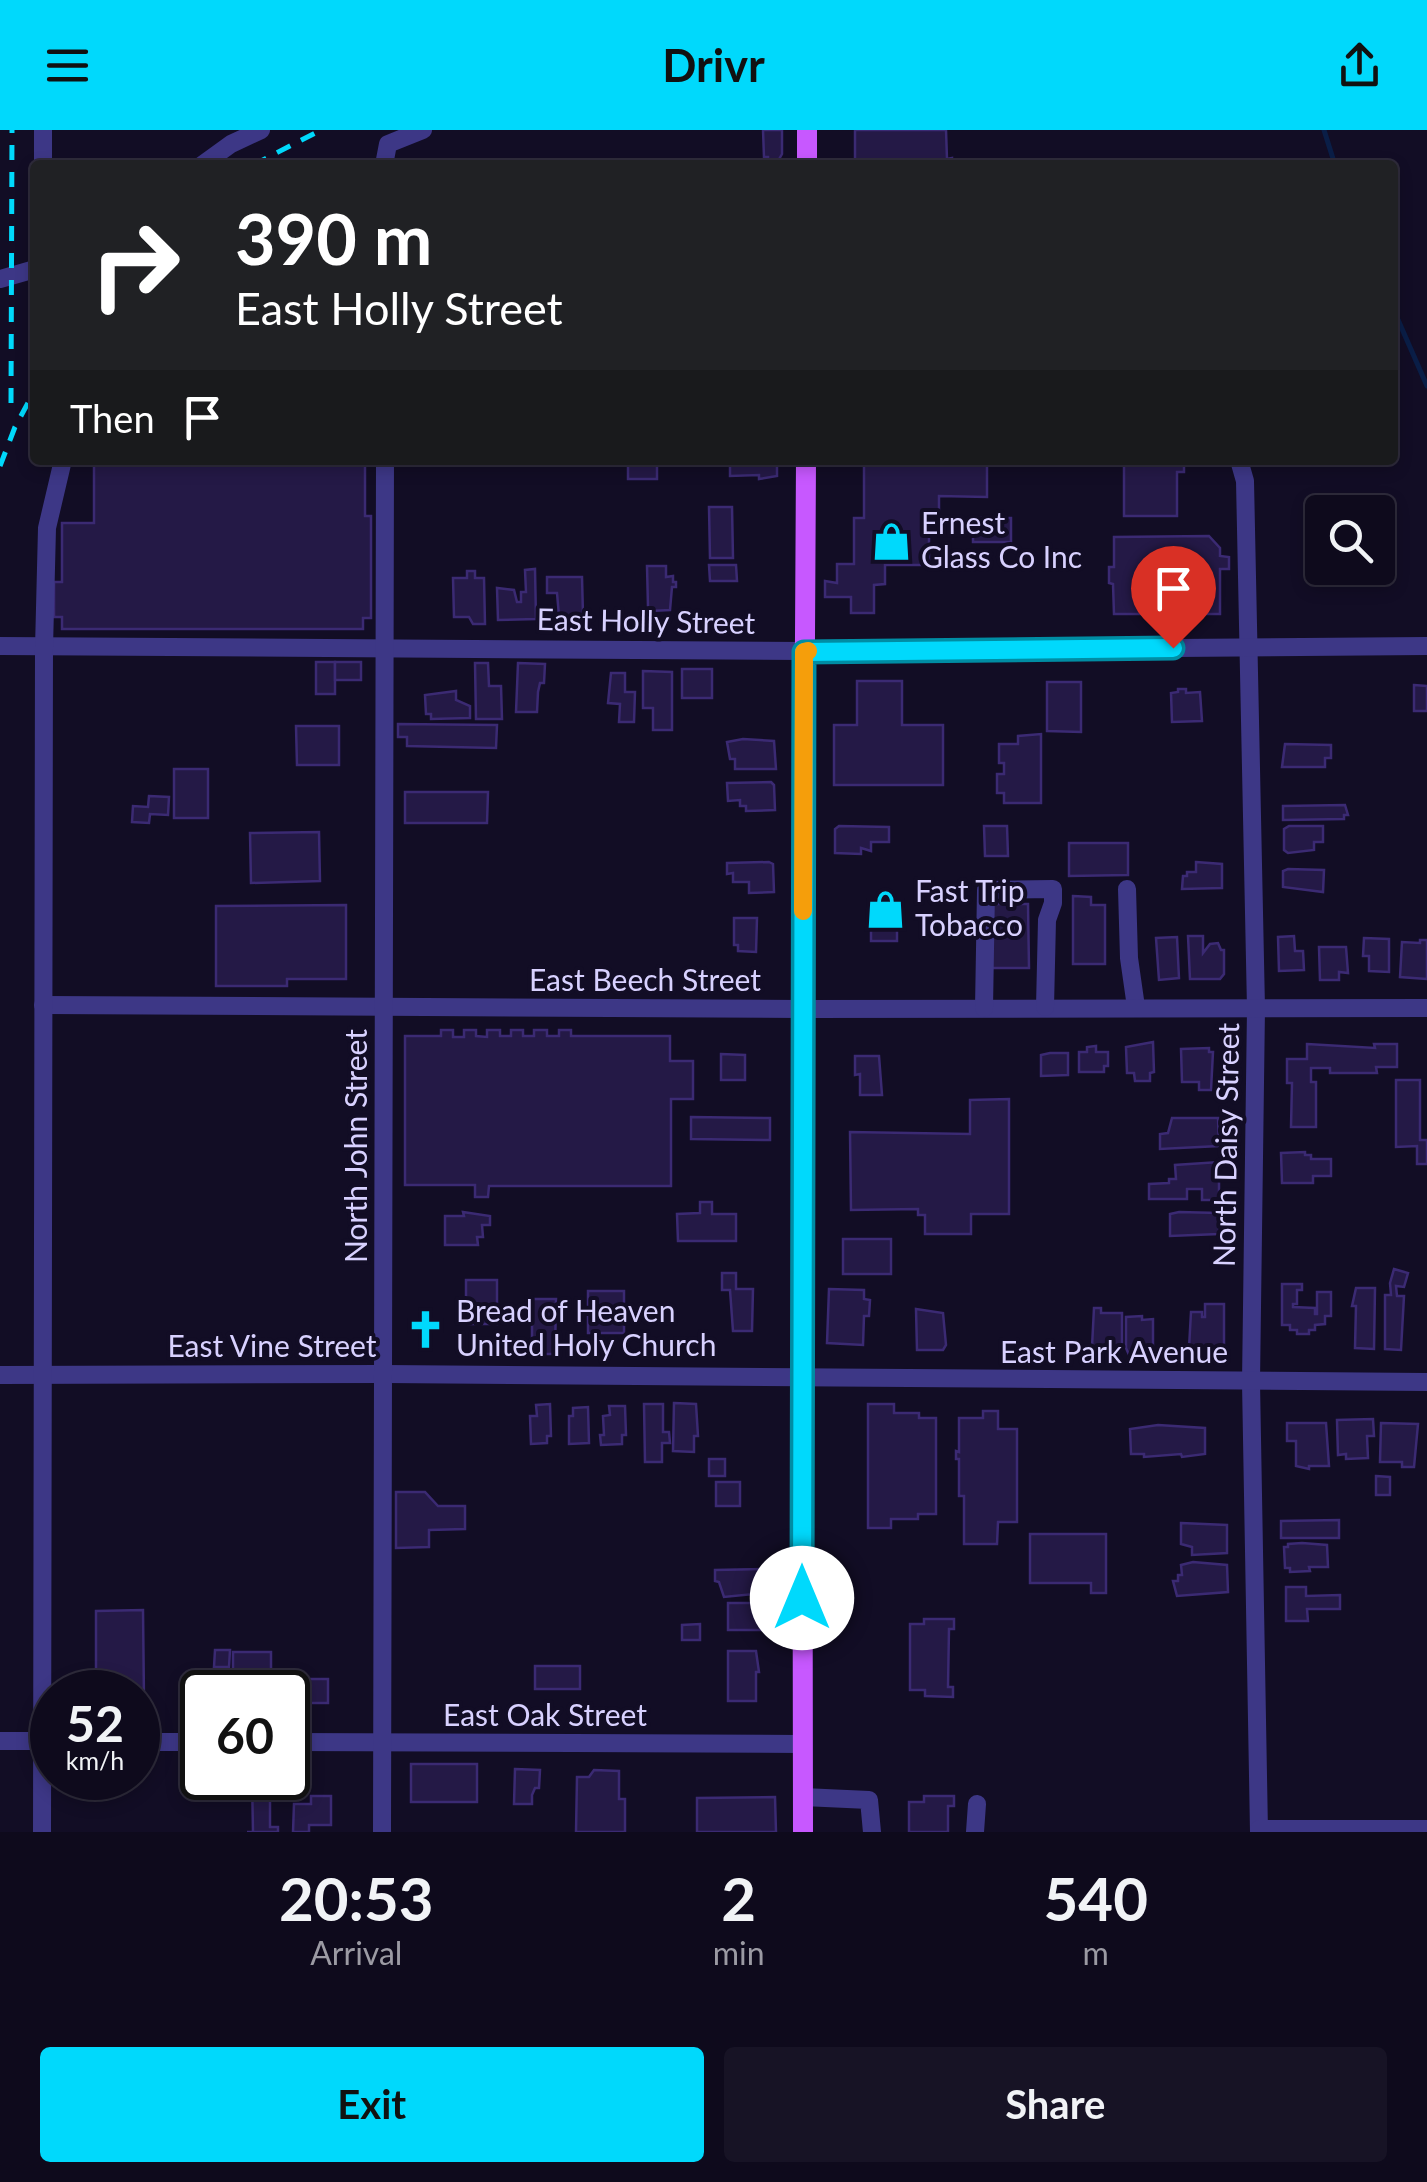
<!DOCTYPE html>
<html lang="en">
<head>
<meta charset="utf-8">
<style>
  :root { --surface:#0e0a1c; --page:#171325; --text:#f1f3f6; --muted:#9b9aa3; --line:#2e2b3b; --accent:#00d9fc }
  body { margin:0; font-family:Lato,sans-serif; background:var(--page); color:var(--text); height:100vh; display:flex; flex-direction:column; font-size:38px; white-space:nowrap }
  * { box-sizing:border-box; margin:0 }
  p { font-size:32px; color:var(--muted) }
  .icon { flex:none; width:55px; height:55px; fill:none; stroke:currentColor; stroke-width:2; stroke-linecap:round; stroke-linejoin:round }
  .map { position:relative; height:1702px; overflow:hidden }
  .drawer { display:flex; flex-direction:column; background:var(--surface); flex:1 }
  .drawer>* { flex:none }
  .top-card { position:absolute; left:30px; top:30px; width:1368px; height:305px; border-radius:10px; box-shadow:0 5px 15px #0003,0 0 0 2px var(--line); background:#202124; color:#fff; overflow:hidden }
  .fabs { position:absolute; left:1305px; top:365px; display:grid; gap:20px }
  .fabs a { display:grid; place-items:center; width:90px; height:90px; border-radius:10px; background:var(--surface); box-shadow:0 5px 15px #0003,0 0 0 2px var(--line); font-size:50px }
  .speed { position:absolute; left:30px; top:1540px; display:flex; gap:20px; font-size:50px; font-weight:700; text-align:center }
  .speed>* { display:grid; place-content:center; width:130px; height:130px; border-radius:50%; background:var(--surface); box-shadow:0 5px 15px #0003,0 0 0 2px var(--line); line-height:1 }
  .speed small { font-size:25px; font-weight:400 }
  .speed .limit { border:5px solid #111; border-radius:15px; background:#fff; color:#111 }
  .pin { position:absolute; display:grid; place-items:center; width:85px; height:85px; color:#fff; margin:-102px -42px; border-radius:50% 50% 50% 0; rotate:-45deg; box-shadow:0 0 10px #0007 }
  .pin .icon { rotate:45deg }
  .me { position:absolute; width:110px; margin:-55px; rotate:0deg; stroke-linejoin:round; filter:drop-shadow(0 0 8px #0008) }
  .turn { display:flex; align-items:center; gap:35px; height:210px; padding:0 40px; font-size:45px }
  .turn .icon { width:130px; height:130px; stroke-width:2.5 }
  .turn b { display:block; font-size:70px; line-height:85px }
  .then { display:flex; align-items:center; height:95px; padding:0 40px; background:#0003; gap:20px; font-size:38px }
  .eta { display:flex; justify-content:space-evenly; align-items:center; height:170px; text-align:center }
  .eta b { font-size:60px; font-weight:700; line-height:70px }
  .cta { display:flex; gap:20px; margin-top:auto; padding:20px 40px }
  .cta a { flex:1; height:115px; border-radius:10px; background:var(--accent); color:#111; font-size:40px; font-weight:700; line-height:115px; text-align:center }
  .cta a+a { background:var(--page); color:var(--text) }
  header { display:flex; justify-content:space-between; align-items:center; height:130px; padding:0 40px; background:var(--accent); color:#111; font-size:45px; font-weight:700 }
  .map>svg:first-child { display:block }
</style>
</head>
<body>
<header><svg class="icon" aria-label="menu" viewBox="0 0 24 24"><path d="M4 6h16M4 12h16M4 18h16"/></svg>Drivr<svg class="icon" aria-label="share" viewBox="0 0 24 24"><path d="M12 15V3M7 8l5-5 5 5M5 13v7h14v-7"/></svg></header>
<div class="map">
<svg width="1427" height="1702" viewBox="0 0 1427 1702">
  <rect width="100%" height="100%" fill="#120d25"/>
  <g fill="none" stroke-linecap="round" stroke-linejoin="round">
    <!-- stream -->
    <g stroke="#0a1e47" stroke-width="5">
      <polyline points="1324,0 1335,35"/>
      <polyline points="1392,176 1427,256"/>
    </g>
  </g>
  <!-- building -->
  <g fill="#241946" stroke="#3b2a73" stroke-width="2.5">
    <polygon points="763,0 782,0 782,24 778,31 768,31 768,27 764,27"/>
    <polygon points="855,0 946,0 947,29 952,28 952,34 855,35"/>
    <polygon points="94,330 365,330 365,386 371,386 371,488 363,488 363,499 62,499 62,487 54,487 54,452 62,452 62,393 94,393"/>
    <rect x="628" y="330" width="29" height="19"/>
    <polygon points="730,330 777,330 777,346 759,349 759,345 730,346"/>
    <polygon points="864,330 987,330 987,367 939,366 939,389 929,389 929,435 885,435 885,454 874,455 874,483 851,483 851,467 825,467 825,451 837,453 837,434 854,434 854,388 864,388"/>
    <polygon points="1124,330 1184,330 1184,342 1177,342 1177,386 1124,386"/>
    <polygon points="709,377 732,377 733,428 710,428"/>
    <rect x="973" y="388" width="38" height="24"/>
    <polygon points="1209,406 1220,418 1220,426 1229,427 1229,439 1220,439 1220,484 1114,484 1113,454 1109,453 1109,437 1114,437 1114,407"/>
    <polygon points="709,435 736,435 737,451 710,451"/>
    <polygon points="647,436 666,436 666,447 673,446 673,452 676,452 676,457 672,457 670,480 650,481 648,477"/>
    <polygon points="535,439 536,489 498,490 497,458 514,460 517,472 521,472 521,462 526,462 525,440"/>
    <polygon points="467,441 475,441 475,448 484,448 485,494 473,494 469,487 454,487 453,448 467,448"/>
    <polygon points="547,447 582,447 583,485 559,486 557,463 547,463"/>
    <rect x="316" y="532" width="19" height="32"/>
    <rect x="335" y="532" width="26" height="18"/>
    <polygon points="475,533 488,533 489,556 501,556 502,589 476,589"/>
    <polygon points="518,533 545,534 544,553 540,553 538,562 537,582 516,582"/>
    <rect x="682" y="539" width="30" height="29"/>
    <polygon points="643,541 672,542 672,600 653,600 653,578 643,578"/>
    <polygon points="611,543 625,543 625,562 635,562 634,592 619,592 620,574 608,573"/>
    <polygon points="857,551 902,551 902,595 943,595 943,655 834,655 834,595 857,595"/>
    <polygon points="1047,552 1081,552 1081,602 1047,601"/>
    <polygon points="1414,555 1427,556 1427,581 1414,581"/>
    <polygon points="1178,559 1186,559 1186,563 1200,562 1202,591 1172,592 1171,563 1178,562"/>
    <polygon points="456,561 456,570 470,576 470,588 431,589 431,584 426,584 425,565"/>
    <polygon points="398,594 497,595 496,618 407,616 407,607 398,607"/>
    <polygon points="296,596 339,596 339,635 297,635"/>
    <polygon points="1041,604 1041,673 1004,673 1004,663 997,663 997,644 1004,644 1004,633 999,633 999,614 1018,614 1018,606"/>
    <polygon points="743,609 774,611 776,639 735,639 735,629 730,629 727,612"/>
    <polygon points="1285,614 1331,615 1331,628 1325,628 1325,637 1282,637"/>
    <rect x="174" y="639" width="34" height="49"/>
    <polygon points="771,652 774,655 775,680 746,681 746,676 740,676 740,670 728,671 727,653"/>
    <polygon points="405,662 488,662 487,693 405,693"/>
    <polygon points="149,666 169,667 168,685 150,684 149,693 132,692 133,676 148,677"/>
    <polygon points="1345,675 1348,685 1344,685 1344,689 1283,690 1283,676"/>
    <polygon points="839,696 889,697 889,712 871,712 871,721 861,718 861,724 835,723 835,699"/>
    <polygon points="984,696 1007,696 1008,726 985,726"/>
    <polygon points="1289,696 1323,696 1323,712 1314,712 1314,720 1288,723 1284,720 1284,699"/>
    <polygon points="319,702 320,751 251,753 250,703"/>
    <polygon points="1069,713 1128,713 1128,745 1069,746"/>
    <polygon points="769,732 773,734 774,762 749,763 749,752 733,752 733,743 727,744 727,733"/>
    <polygon points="1196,732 1222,734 1222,758 1182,759 1183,746 1187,746 1187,742 1196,742"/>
    <polygon points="1288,739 1324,740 1323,762 1283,757 1283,741"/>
    <polygon points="1073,766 1091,767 1091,775 1105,775 1105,834 1073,834"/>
    <rect x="871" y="770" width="26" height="41"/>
    <polygon points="991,774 1028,774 1029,838 991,838"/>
    <polygon points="346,775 346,849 287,849 287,856 216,856 216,776"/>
    <polygon points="734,788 757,788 756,822 738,821 738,815 734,815"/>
    <polygon points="1188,806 1203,806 1203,823 1210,814 1218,813 1221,820 1224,820 1224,844 1220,849 1190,849"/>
    <polygon points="1294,806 1295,821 1303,821 1304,840 1279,841 1278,807"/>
    <polygon points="1177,807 1179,848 1159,850 1156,808"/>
    <polygon points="1364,808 1389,809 1389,842 1369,841 1369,826 1363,826"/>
    <polygon points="1420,810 1427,810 1427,849 1400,847 1402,812 1420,813"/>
    <polygon points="1319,817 1346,817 1348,843 1339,842 1339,850 1320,850"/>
    <polygon points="441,900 453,900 453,907 464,907 464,900 476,900 476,906 487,907 487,900 500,900 500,906 511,906 511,900 523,900 523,906 534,906 534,900 547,900 547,906 559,906 559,900 571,900 571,906 670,906 670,931 693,931 693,969 671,969 671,1056 489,1056 488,1067 475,1067 475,1055 405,1055 405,906 441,906"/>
    <polygon points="1153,912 1154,942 1150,943 1150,951 1135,951 1134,943 1127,943 1126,917"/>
    <polygon points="1307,914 1375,918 1374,914 1397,914 1397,937 1376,937 1377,943 1330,943 1330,938 1311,938 1311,952 1316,952 1316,997 1291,997 1292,953 1287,953 1287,929 1307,929"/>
    <polygon points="1096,916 1096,922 1108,922 1108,936 1104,936 1104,942 1079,942 1079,922 1087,922 1087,917"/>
    <polygon points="1209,918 1209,922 1213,922 1211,960 1199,960 1199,952 1182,952 1181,919"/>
    <polygon points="1050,923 1068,923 1068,945 1041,946 1041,925"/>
    <polygon points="721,924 745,925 745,950 721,950"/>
    <polygon points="855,926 879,926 882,965 860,965 860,944 855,945"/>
    <polygon points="1396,950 1420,950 1420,1010 1427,1010 1427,1034 1417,1034 1417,1016 1396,1017"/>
    <polygon points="1009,969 1009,1084 971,1084 971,1104 925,1104 925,1085 918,1085 918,1079 851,1080 850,1002 970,1004 970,970"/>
    <polygon points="691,987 770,988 770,1010 691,1009"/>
    <polygon points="1172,988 1218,988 1219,1016 1160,1019 1160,1004 1168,1003"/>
    <polygon points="1305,1022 1305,1025 1311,1025 1311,1029 1331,1029 1331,1046 1313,1046 1313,1053 1282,1053 1281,1023"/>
    <polygon points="1219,1032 1219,1070 1202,1070 1202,1059 1187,1059 1187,1069 1149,1069 1149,1054 1169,1053 1169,1049 1176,1049 1175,1035"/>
    <polygon points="700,1072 712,1072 712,1084 736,1084 736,1111 678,1111 677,1084 700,1083"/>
    <polygon points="463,1082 490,1086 490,1095 482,1095 483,1107 477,1107 478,1115 445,1115 445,1086 464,1086"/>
    <polygon points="1179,1082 1219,1083 1219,1104 1170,1106 1170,1084"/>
    <rect x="843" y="1109" width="48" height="35"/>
    <polygon points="1394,1139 1408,1143 1404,1157 1396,1156 1397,1166 1404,1166 1401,1220 1385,1219 1385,1165 1391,1165 1390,1153"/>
    <polygon points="722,1143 736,1143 736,1159 753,1159 752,1201 733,1201 730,1160 722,1160"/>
    <rect x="466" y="1150" width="31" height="44"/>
    <polygon points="1282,1154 1302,1154 1302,1160 1297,1160 1297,1174 1293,1174 1293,1177 1315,1178 1315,1184 1317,1184 1317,1162 1331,1162 1331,1186 1325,1186 1325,1194 1315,1195 1315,1200 1309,1200 1309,1204 1297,1204 1297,1200 1290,1200 1290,1195 1282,1195"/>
    <polygon points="1356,1158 1375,1158 1374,1219 1355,1218 1356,1176 1352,1176"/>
    <polygon points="829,1159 864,1160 864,1169 870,1170 869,1186 864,1186 863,1215 827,1213"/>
    <rect x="588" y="1161" width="36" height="42"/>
    <polygon points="532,1169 556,1169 555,1224 532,1224"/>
    <polygon points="1205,1174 1224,1174 1224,1218 1189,1218 1191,1182 1202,1182 1202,1187 1205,1187"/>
    <polygon points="1094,1178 1101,1178 1101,1183 1122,1183 1122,1217 1118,1217 1118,1222 1095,1222 1096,1217 1092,1217"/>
    <polygon points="916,1179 943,1183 946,1215 943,1220 917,1220"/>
    <polygon points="1142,1186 1142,1190 1153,1189 1153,1223 1129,1225 1126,1218 1126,1187"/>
    <polygon points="674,1273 696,1274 698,1306 694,1306 694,1322 673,1321"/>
    <polygon points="550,1274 551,1306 547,1306 547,1313 531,1314 530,1286 537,1286 536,1275"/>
    <polygon points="644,1274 663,1274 663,1302 669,1302 670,1313 662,1313 662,1332 645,1332"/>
    <polygon points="868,1274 894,1274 894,1283 919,1283 919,1288 936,1288 936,1384 918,1384 918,1389 891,1389 891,1398 868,1398"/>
    <polygon points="609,1276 625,1276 626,1305 622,1305 622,1314 601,1315 600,1305 604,1305 603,1286 610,1285"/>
    <polygon points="588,1277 589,1313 569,1314 569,1286 573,1286 573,1278"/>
    <polygon points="983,1281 998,1281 998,1299 1017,1299 1017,1392 998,1392 997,1414 964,1414 964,1366 959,1366 959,1329 956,1329 956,1321 959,1322 959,1288 983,1288"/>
    <polygon points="1373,1289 1374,1306 1367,1306 1368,1328 1346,1329 1346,1324 1338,1325 1337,1290"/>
    <polygon points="1287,1293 1326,1293 1329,1336 1309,1336 1309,1339 1296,1336 1296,1311 1287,1311"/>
    <polygon points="1381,1293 1418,1294 1414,1337 1402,1337 1402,1332 1380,1332"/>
    <polygon points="1158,1295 1205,1298 1205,1324 1182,1327 1181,1324 1144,1327 1144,1324 1131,1324 1130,1299"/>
    <rect x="709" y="1329" width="16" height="17"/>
    <polygon points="1376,1346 1390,1347 1390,1365 1376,1365"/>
    <rect x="716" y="1352" width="24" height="24"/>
    <polygon points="396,1362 425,1362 438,1376 465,1376 465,1399 429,1400 429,1417 396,1418"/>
    <polygon points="1339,1390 1339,1408 1281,1408 1281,1391"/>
    <polygon points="1181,1393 1227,1395 1227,1423 1192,1425 1192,1417 1181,1414"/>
    <polygon points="1030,1404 1106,1404 1106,1463 1091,1463 1091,1453 1030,1453"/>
    <polygon points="1302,1413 1327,1415 1328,1437 1309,1437 1310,1441 1290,1442 1290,1438 1285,1438 1284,1417 1288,1417 1288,1414"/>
    <polygon points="1193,1432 1227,1435 1228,1462 1177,1466 1173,1451 1178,1451 1178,1445 1182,1445 1181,1435"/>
    <polygon points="766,1439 766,1443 771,1443 771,1461 765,1463 724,1467 719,1452 715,1451 715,1440"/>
    <polygon points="1286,1457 1306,1457 1306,1466 1340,1465 1340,1479 1307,1479 1308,1491 1286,1491"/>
    <rect x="728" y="1473" width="42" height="27"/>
    <polygon points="143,1480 144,1571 138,1571 138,1562 96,1562 96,1481"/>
    <polygon points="924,1489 954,1489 954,1499 949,1499 948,1557 953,1557 953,1567 925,1566 925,1560 910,1560 910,1494 924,1494"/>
    <polygon points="700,1494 700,1510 682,1510 682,1495"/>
    <polygon points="215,1520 230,1520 229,1537 214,1537"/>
    <polygon points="728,1521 756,1521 759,1542 756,1542 756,1571 728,1571"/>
    <polygon points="233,1522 271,1522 271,1549 328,1549 328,1573 288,1573 288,1562 233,1562"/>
    <rect x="535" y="1536" width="45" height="23"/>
    <rect x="411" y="1634" width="66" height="38"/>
    <polygon points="515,1639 540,1640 539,1658 535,1658 532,1665 532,1674 514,1674"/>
    <polygon points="594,1640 619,1641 619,1669 625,1669 625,1702 576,1702 577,1647 589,1647"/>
    <polygon points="252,1648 270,1648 270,1697 278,1697 278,1702 247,1702 253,1702"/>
    <polygon points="311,1666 331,1666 331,1695 309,1695 309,1702 293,1702 294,1674 311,1674"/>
    <polygon points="924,1666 954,1666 954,1676 948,1676 948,1702 909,1702 909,1672 924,1672"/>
    <polygon points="775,1667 776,1702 697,1702 697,1668"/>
  </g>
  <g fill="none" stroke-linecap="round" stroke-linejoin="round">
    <!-- minor -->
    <g stroke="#3d3786" stroke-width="18">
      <polyline points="43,35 43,0"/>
      <polyline points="202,35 231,14 261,0"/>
      <polyline points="384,35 388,14 423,0"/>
      <polyline points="0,149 35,139"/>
      <polyline points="1239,330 1245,351 1256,878 1251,1252 1259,1702"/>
      <polyline points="0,516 804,521 1427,516"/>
      <polyline points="1127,759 1129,828 1136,877"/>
      <polyline points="43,875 802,879 1427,878"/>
      <polyline points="984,878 986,760 1053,759 1053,773 1047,790 1045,877"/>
      <polyline points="0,1245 385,1244 1427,1252"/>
      <polyline points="0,1611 52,1611"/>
      <polyline points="138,1612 202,1612"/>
      <polyline points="288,1612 802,1614"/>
      <polyline points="803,1667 869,1670 872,1702"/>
      <polyline points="1259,1699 1427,1699"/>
      <polyline points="42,1702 44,518 47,398 63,330"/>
      <polyline points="382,1702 385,330"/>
      <polyline points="975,1702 977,1674"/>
    </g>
    <!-- major -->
    <g stroke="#c758ff" stroke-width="20">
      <polyline points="807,0 807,35"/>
      <polyline points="803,1702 802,1032 806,330"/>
    </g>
    <!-- rail -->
    <g stroke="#00d9fc" stroke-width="5" stroke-dasharray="15 12" stroke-linecap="butt">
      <polyline points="253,35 321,0"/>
      <polyline points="11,273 12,0"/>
      <polyline points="0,336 15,297 35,260"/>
    </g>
  </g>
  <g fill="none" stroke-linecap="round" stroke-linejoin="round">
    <defs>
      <polyline id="route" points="802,1468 804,522 1173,518"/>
    </defs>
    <!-- route casing -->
    <use href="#route" stroke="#008da4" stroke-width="25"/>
    <!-- route -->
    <use href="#route" stroke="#00d9fc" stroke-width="18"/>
    <!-- slow -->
    <polyline stroke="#f59e0b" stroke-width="18" points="803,781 804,522 808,521"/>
  </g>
  <!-- icons -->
  <defs>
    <symbol id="shop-bare" viewBox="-9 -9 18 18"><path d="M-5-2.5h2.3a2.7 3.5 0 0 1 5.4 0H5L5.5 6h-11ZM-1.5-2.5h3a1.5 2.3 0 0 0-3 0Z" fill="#00d9fc" stroke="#120d25" stroke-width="2.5" paint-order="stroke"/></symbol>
    <symbol id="church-bare" viewBox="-9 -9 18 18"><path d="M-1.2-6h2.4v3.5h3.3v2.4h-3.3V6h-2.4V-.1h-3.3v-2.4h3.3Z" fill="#00d9fc" stroke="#120d25" stroke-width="2.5" paint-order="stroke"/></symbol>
  </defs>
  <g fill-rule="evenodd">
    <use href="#shop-bare" x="864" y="384" width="55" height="55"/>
    <use href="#shop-bare" x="858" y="752" width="55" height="55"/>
    <use href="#church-bare" x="398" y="1172" width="55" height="55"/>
  </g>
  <g text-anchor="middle" stroke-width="8" stroke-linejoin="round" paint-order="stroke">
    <!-- poi labels -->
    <g font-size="30" fill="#d8d1ff" stroke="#120d25" text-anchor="start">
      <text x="921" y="404">Ernest<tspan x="921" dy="34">Glass Co Inc</tspan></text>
      <text x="915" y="772">Fast Trip<tspan x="915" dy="34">Tobacco</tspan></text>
      <text x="456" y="1192">Bread of Heaven<tspan x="456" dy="34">United Holy Church</tspan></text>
    </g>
    <!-- street labels -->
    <g font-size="30" fill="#d8d1ff" stroke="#120d25">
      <text transform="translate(646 492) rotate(1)" y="10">East Holly Street</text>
      <text x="645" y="861">East Beech Street</text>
      <text transform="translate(1227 1015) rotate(-89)" y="10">North Daisy Street</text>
      <text transform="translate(357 1016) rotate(-90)" y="10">North John Street</text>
      <text x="272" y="1227">East Vine Street</text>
      <text x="1114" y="1233">East Park Avenue</text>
      <text x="545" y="1596">East Oak Street</text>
    </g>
  </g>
</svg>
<div class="fabs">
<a><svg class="icon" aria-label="search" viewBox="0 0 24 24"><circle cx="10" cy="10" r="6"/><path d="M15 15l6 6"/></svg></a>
</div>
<div class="speed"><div>52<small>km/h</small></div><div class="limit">60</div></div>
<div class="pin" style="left:1173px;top:518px;background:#d93025"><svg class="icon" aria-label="arrive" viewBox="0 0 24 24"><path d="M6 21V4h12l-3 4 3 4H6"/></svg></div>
<svg class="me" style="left:802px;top:1468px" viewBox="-20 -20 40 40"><circle r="19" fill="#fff"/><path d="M0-13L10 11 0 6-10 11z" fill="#00d9fc"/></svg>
<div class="top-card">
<div class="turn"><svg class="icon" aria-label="right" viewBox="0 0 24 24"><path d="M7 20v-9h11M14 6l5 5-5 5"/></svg><div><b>390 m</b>East Holly Street</div></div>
<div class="then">Then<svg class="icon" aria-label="arrive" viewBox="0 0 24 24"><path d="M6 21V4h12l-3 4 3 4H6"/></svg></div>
</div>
</div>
<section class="drawer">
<div class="eta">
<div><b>20:53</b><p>Arrival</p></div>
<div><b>2</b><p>min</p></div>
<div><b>540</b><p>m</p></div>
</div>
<div class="cta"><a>Exit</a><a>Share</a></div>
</section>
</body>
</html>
